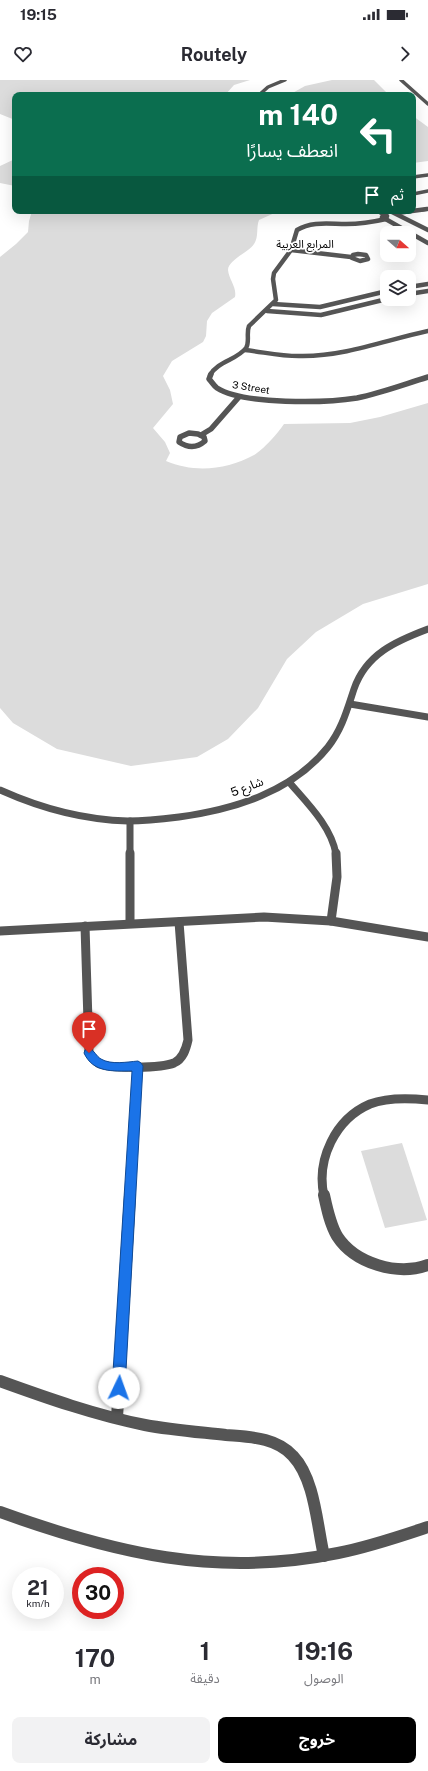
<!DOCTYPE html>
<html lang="ar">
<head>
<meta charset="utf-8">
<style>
  :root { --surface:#fff; --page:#f2f2f3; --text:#2b2b33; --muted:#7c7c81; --accent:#000 }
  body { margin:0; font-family:"Public Sans","Noto Sans Arabic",sans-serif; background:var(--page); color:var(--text); direction:rtl; height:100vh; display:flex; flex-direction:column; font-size:15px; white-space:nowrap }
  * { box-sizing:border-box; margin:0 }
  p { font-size:13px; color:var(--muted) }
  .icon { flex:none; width:22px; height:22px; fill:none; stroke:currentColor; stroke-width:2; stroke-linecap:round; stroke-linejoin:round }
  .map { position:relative; height:1551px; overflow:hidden; direction:ltr }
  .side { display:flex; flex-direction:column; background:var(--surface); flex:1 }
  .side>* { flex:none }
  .top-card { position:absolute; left:12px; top:12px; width:404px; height:122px; border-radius:8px; box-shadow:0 4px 16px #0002; direction:rtl; background:#0b6e4f; color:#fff; overflow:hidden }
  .needle { width:26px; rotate:111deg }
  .controls { position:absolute; left:380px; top:146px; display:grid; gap:8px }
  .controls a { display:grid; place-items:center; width:36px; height:36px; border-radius:8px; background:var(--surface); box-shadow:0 4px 16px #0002; font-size:20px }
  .speed { position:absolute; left:12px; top:1487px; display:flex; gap:8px; font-size:20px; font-weight:700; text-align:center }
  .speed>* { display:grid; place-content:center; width:52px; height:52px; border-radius:50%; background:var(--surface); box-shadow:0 4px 16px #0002; line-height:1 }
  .speed small { font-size:10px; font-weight:400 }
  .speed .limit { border:6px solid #d22; background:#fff; color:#111 }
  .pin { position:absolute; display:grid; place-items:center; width:34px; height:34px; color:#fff; margin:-41px -17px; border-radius:50% 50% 50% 0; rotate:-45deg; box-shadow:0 0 4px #0007 }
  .pin .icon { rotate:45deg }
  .me { position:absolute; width:44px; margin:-22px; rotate:3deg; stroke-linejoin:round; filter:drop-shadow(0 0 3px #0008) }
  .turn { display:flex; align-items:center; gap:14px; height:84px; padding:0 12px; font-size:18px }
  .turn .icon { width:52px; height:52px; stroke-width:2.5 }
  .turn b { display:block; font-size:28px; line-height:34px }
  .then { display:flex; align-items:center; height:38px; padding:0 12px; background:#0003; gap:8px; font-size:15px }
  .eta { display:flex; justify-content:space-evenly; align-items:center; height:68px; text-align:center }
  .eta b { font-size:24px; font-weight:700; line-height:28px }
  .primary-button { display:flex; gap:8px; margin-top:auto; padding:8px 12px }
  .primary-button a { flex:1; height:46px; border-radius:8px; background:var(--accent); color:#fff; font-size:16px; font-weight:700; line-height:46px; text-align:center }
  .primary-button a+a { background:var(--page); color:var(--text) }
  .status { display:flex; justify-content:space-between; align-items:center; height:28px; padding:0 20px; background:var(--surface); direction:ltr }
  .status svg { height:11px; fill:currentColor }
  header { display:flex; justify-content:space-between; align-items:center; height:52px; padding:0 12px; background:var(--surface); font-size:18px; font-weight:700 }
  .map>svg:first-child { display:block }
</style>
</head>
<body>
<div class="status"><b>19:15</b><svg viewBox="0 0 49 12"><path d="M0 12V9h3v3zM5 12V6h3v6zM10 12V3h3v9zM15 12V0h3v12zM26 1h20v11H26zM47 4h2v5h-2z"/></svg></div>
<header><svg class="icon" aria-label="forward" viewBox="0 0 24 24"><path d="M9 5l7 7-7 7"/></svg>Routely<svg class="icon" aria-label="heart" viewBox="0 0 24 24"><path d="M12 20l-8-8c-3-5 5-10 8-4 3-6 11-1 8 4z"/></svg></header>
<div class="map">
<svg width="428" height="1551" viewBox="0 0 428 1551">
  <rect width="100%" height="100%" fill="#fff"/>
  <!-- green -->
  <g fill="#dcdcdc">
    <polygon points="0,0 250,0 234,5 225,15 15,15 15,40 0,34"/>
    <polygon points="332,0 374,0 389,15 289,15 305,6"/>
    <polygon points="413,36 428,47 428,81 413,83"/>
    <polygon points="15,79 15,106 0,103 0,86"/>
    <path d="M32,131H279L259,140C256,147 259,157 254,164C249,172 228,180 228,190C229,200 237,207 235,217L212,233L207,241L206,256L203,262L172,281L163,296L170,310L173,324L153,348L165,362L170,373L166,381C194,393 227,390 254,375C263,370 278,353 284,344L350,343L380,337L428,323V504L363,524L316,552L287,579L258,628L228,659L197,677L131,686L57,669L13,643L0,628V177L16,164L28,152L29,141Z"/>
    <polygon points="402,1063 427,1140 385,1148 361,1071"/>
  </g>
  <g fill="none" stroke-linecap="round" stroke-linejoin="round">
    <!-- street-far5 -->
    <g stroke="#555" stroke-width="3.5">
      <polyline points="401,0 428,24"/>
      <polyline points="259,15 268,7 285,0"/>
      <polyline points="413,97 428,95"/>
      <polyline points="413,114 428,111"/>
      <polyline points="421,130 428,129"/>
    </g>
    <!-- street-far4 -->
    <g stroke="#555" stroke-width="4.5">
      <polyline points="390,131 428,150"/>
      <polyline points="397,133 427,129"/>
      <polyline points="382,137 428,163"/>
      <polyline points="291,170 351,177"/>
      <polygon points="358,174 366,175 368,179 360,181 352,178 353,175"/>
      <polyline points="409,207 428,204"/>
      <polyline points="409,214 428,211"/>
      <polyline points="273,224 320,227 387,211"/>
      <polyline points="267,231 321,235 387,219"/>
      <path d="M245,270C264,272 283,277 303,276C346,276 386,260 428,251"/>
      <path d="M210,295C218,281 237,280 246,268C250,262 246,253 249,246L276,220L273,199L274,193L291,170L297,150C312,141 329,144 346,144C360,144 373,142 386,139L387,136L378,131"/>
    </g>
    <!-- street-far3 -->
    <g stroke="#555" stroke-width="5.5">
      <path d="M211,294L209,299C212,302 214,306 217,308C244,325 326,323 357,318C381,313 405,304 428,297"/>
      <path d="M189,353L198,354L204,357L205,361C197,368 188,368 179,362L180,357Z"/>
      <polyline points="201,355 211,349 239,317"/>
    </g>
    <!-- street-far2 -->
    <g stroke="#555" stroke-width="7">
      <polyline points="350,624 428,637"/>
      <path d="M289,702C307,723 331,746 336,774"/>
      <path d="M0,710C40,728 84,740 128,741C145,741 163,739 179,737C235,729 292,712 328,667C342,649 347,630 354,609C366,574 396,561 428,549"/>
      <polyline points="130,741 130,774"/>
    </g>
    <!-- street-far1 -->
    <g stroke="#555" stroke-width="9">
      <polyline points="130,773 130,843"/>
      <polyline points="331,841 337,797 336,773"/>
      <path d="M85,846L89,973C92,977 95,982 100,984C111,989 162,988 174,983C183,979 186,969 188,960L179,842"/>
      <polyline points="0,851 264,837 331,841 428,857"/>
      <polyline points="130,1116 138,986"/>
      <path d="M324,1116C316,1080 335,1039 370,1024C388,1017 409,1018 428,1020"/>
    </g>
    <!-- street -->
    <g stroke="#555" stroke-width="12">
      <path d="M324,1115C327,1129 330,1144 337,1156C355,1184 398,1196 428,1185"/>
      <path d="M0,1301C47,1318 95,1335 145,1345C171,1350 199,1352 226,1355C249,1357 276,1357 293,1376C315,1399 317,1446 324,1476"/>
      <polyline points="117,1338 130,1115"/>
      <path d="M0,1432C114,1473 216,1498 338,1473C369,1467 398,1457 428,1447"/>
    </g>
  </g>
  <!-- route -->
  <path fill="#1a73e8" stroke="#114b97" d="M89,968C95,971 96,976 101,979C111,985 127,982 138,981L141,983L143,986L125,1308L123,1312L119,1314L114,1312L112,1308L132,991C113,991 93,993 84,973L85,970Z"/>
  <g text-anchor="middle" stroke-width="3.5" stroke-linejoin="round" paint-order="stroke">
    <!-- far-street labels -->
    <g font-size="10" fill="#000" stroke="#fff">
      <text transform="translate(251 307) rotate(9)" y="4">3 Street</text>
    </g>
    <!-- far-neighbourhood labels -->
    <g font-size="11" fill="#000" stroke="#fff">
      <text x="305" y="168">المرابع العربية</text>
    </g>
    <!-- street labels -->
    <g font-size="12" fill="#000" stroke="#fff">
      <text transform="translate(247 707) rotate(-21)" y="4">شارع 5</text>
    </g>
  </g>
</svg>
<div class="controls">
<a><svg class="needle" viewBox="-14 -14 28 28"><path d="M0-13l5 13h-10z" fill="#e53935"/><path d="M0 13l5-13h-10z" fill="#7c7c81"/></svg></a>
<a><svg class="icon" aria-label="layers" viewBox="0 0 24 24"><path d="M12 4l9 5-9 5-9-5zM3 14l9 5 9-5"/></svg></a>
</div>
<div class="speed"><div>21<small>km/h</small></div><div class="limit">30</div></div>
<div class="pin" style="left:89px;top:973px;background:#d93025"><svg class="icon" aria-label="arrive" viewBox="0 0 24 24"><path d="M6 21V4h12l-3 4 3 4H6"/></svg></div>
<svg class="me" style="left:119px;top:1308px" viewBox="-20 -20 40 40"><circle r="19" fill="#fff"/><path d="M0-13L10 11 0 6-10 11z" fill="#1a73e8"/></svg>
<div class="top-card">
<div class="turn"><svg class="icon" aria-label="left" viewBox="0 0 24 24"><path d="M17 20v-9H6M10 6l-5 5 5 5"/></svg><div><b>140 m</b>انعطف يسارًا</div></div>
<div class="then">ثم<svg class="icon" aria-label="arrive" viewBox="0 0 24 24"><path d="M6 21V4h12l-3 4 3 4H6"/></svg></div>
</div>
</div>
<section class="side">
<div class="eta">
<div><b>19:16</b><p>الوصول</p></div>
<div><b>1</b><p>دقيقة</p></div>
<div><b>170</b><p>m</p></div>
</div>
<div class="primary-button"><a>خروج</a><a>مشاركة</a></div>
</section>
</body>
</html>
